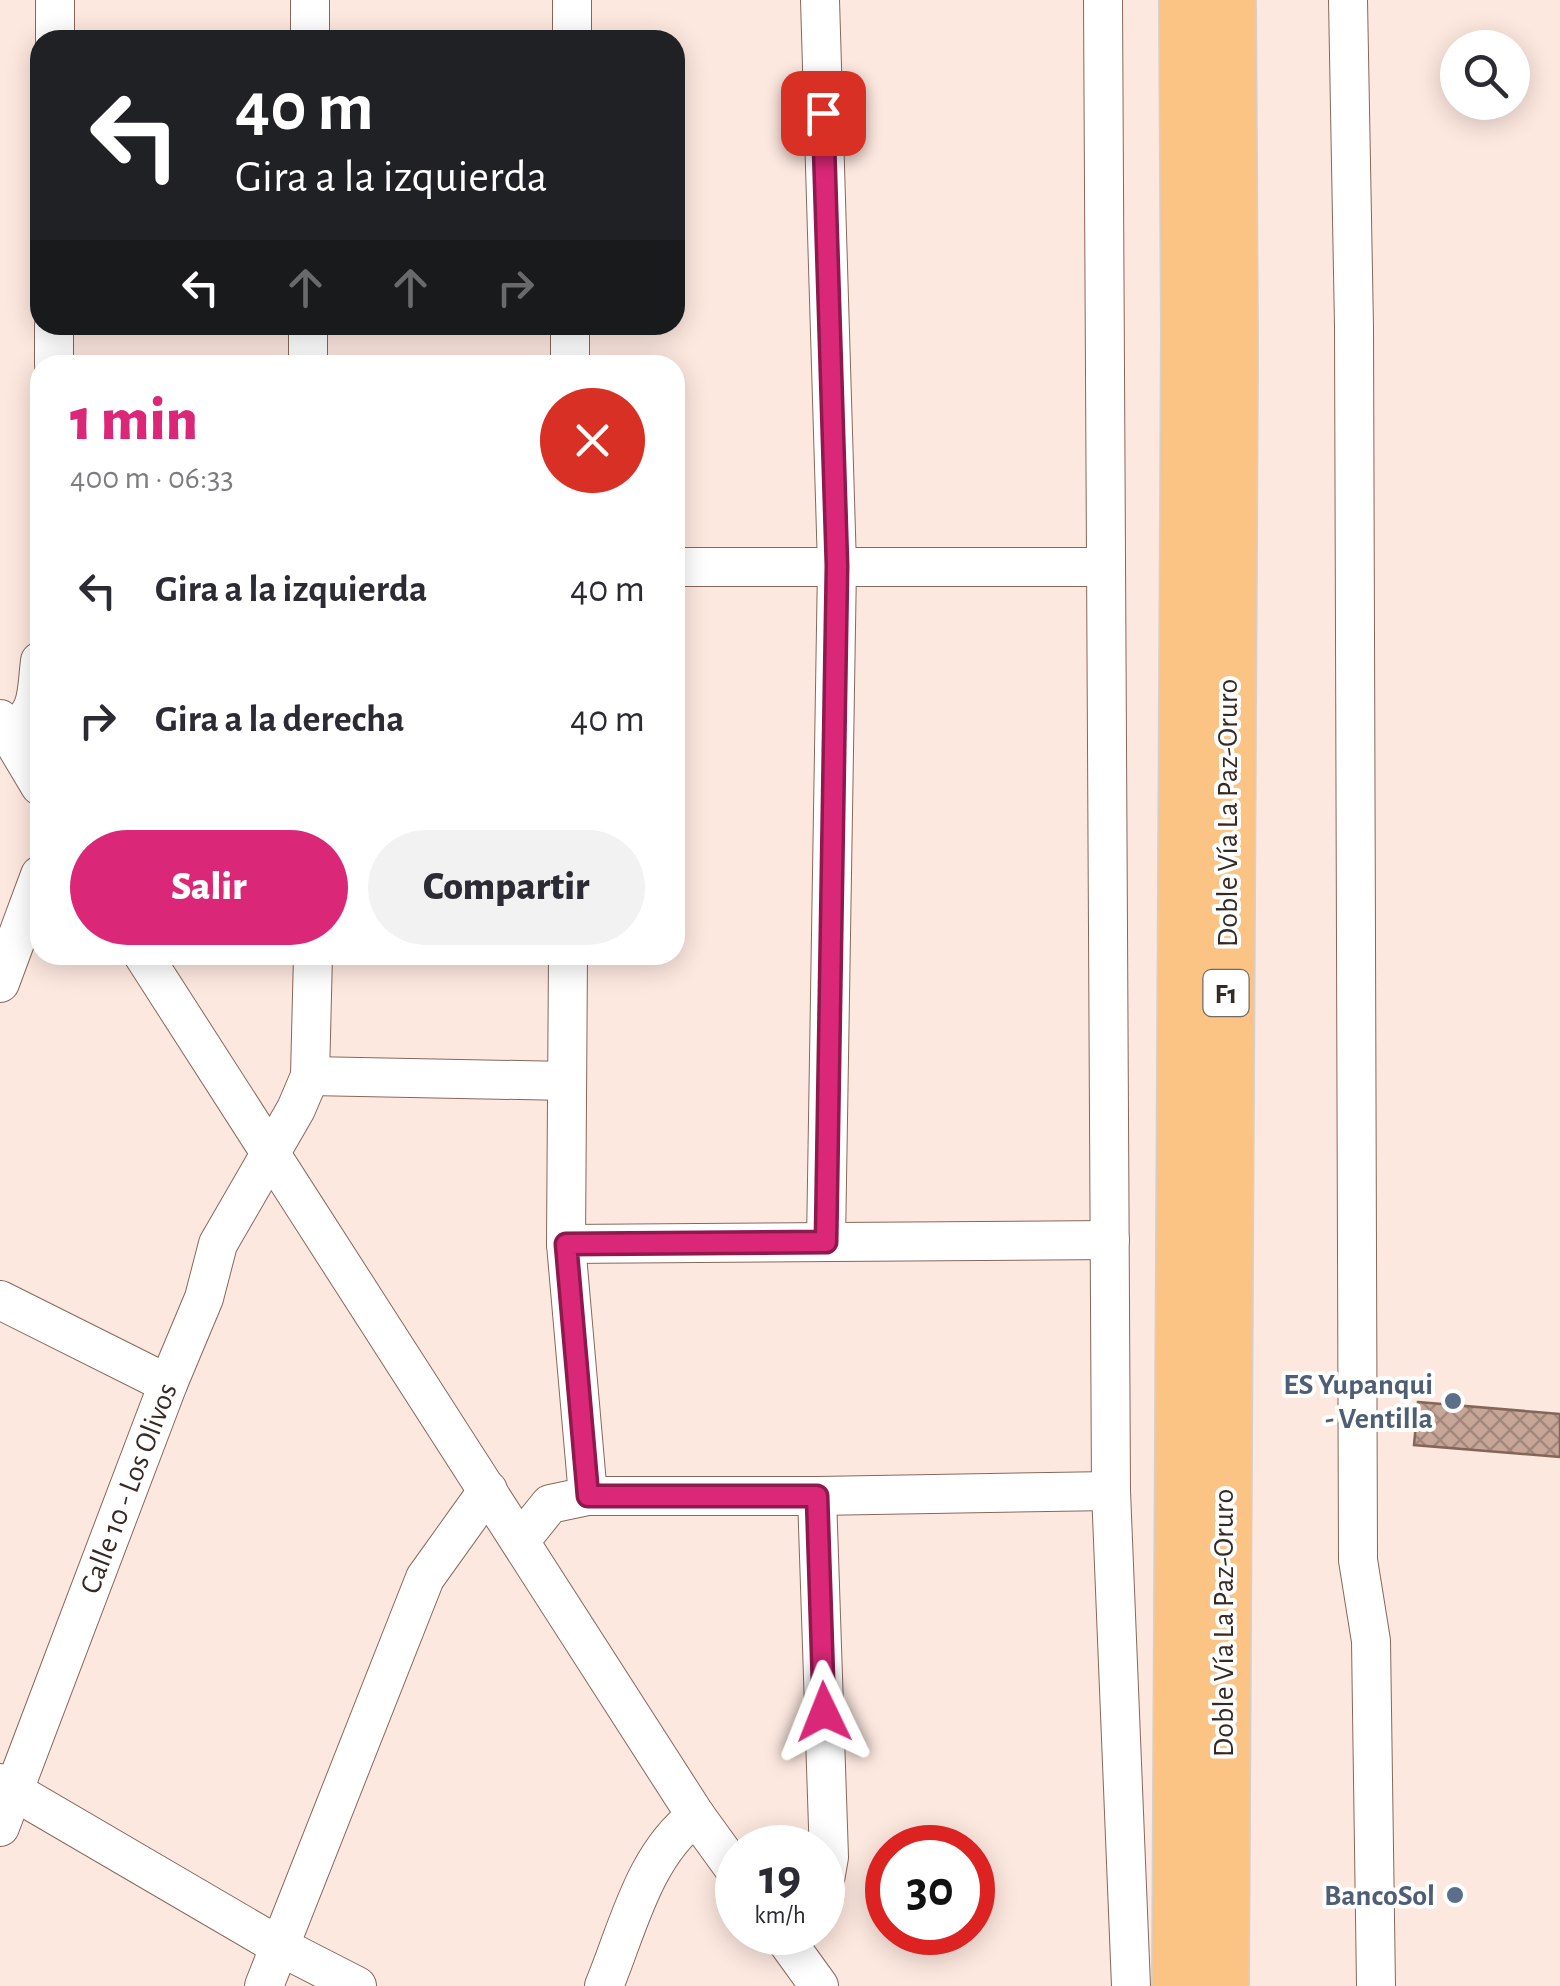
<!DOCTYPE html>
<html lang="es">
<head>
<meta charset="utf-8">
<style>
  :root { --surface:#fff; --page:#f2f2f3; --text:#2b2b33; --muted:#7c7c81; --accent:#db2777 }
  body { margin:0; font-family:"Alegreya Sans",sans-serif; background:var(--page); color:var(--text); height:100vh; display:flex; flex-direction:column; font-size:38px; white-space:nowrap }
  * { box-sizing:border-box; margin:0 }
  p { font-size:32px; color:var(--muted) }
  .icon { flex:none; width:55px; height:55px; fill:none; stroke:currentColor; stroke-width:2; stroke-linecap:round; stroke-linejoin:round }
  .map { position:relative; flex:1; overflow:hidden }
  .details { position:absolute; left:30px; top:355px; width:655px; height:610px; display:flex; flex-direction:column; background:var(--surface); border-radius:30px; box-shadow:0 5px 25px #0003 }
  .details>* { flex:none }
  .banner { position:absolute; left:30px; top:30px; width:655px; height:305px; border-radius:30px; box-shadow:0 5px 25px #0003; background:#202124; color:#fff; overflow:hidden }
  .controls { position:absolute; left:1440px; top:30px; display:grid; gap:20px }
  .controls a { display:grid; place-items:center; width:90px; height:90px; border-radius:50%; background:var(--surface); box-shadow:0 5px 25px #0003; font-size:50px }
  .speed { position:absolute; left:715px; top:1825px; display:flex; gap:20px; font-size:50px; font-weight:700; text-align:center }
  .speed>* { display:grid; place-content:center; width:130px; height:130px; border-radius:50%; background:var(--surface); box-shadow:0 5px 25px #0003; line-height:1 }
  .speed small { font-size:25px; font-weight:400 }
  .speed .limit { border:15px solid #d22; background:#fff; color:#111 }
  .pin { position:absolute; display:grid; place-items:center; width:85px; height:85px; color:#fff; margin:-42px; border-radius:20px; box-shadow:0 5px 15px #0006 }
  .me { position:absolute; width:110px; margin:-55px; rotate:358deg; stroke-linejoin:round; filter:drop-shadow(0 0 8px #0008) }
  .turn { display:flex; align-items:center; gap:35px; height:210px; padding:0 40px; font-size:45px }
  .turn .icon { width:130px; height:130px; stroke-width:2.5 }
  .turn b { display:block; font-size:70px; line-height:85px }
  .lanes { display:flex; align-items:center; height:95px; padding:0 40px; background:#0003; justify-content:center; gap:50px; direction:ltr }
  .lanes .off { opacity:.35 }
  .round { display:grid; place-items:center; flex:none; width:105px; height:105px; border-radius:52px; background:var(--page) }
  .overview { display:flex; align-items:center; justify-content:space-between; height:170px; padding:0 40px }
  h1 { font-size:60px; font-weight:800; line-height:75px; color:var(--accent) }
  .action { display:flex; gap:20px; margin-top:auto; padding:20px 40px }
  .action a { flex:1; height:115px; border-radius:60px; background:var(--accent); color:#fff; font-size:40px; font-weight:800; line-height:115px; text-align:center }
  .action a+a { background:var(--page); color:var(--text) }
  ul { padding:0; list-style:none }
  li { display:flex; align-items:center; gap:30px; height:130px; padding:0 40px }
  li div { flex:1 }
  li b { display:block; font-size:38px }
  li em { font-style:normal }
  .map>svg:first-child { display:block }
</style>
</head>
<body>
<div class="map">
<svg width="1560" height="1986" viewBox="0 0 1560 1986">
  <defs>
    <pattern id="building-cross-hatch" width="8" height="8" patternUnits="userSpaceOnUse" patternTransform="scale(2.5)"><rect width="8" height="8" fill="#c7a698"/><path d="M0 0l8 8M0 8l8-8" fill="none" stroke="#a2877c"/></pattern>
  </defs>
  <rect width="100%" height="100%" fill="#fde8df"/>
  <!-- building -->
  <polygon fill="url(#building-cross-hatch)" stroke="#846659" stroke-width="2.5" points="1418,1402 1560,1414 1560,1457 1414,1445"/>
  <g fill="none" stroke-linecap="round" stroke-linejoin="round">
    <defs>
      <g id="minor">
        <polyline points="820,0 837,566 826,1242"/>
        <polyline points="1103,0 1111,1491 1131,1986"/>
        <polyline points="1348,0 1354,327 1358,1560 1371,1641 1376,1986"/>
        <polyline points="55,40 55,0"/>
        <polyline points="310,40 310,0"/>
        <polyline points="572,40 572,0"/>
        <polyline points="54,365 54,325"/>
        <polyline points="308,365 308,325"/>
        <polyline points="570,365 570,325"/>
        <polyline points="675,567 1104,567"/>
        <polyline points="0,719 40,786"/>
        <path d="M9,731C40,715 36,693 40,661"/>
        <polyline points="143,955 696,1816 738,1874"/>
        <polyline points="568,955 566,1244 588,1496"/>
        <polyline points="0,983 40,875"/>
        <polyline points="310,1076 567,1081"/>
        <polyline points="566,1244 1110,1240"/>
        <polyline points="0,1300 168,1384"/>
        <polyline points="817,1496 829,1857 822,1897"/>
        <polyline points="521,1540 550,1504 588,1496 817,1496 1111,1491"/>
        <polyline points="0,1783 279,1946 357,1986"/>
        <polyline points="0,1827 168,1384 204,1298 218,1244 296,1109 310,1076 313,955"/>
        <polyline points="780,1932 819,1986"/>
        <polyline points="264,1986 425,1578 488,1490"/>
        <path d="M604,1986C628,1928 644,1855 696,1816"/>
      </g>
      <g id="highway">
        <polyline points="1180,1986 1189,333 1187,0"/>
        <polyline points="1221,1986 1230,352 1228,0"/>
      </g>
    </defs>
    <!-- minor casing -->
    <use href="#minor" stroke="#86685b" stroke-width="40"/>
    <!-- highway casing -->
    <use href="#highway" stroke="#d3d0cf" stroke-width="58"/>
    <!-- minor -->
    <use href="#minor" stroke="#fff" stroke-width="38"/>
    <!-- highway -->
    <use href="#highway" stroke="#fcc484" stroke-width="55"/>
  </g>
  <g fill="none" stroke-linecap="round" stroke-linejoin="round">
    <defs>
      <polyline id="route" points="823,113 837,566 826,1242 566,1244 588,1496 817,1496 824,1712"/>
    </defs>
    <!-- route casing -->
    <use href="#route" stroke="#8e194d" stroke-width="25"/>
    <!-- route -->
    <use href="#route" stroke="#db2777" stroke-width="18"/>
  </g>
  <!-- markers -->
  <g fill="#5c6f8a" stroke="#fff" stroke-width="4">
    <circle cx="1453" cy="1401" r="10"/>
    <circle cx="1455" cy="1895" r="10"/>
  </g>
  <g text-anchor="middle" stroke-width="8" stroke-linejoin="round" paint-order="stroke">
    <!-- shield labels -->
    <rect fill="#fff" stroke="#736a66" stroke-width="2.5" x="1203.5" y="970" width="45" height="46" rx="8"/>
    <g font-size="28" font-weight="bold" fill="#372a24">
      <text x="1226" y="1003">F1</text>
    </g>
    <!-- street labels -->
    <g font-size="30" fill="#372a24" stroke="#fff">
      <text transform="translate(1227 813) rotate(-90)" y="10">Doble Vía La Paz-Oruro</text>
      <text transform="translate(128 1488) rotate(-69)" y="10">Calle 10 - Los Olivos</text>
      <text transform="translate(1223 1623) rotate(-90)" y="10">Doble Vía La Paz-Oruro</text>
    </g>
    <!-- service labels -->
    <g font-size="30" font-weight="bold" fill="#4e5e75" stroke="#fff" text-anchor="end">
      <text x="1433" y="1394">ES Yupanqui<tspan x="1433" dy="34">- Ventilla</tspan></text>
      <text x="1435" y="1905">BancoSol</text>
    </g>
  </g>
</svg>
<div class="controls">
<a><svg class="icon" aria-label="search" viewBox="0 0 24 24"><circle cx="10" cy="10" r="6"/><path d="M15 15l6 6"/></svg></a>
</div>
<div class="speed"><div>19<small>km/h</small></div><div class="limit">30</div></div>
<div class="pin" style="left:823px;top:113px;background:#d93025"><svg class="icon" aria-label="arrive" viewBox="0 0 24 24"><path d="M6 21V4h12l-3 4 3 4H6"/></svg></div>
<svg class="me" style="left:824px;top:1712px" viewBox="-20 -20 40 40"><path d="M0-17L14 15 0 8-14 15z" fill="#db2777" stroke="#fff" stroke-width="4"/></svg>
<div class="banner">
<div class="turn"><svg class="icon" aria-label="left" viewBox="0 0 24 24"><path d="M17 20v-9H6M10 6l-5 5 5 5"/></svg><div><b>40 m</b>Gira a la izquierda</div></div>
<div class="lanes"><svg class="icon" aria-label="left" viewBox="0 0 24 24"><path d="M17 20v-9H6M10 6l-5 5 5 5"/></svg><svg class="icon off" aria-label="ahead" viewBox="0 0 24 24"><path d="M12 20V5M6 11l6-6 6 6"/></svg><svg class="icon off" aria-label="ahead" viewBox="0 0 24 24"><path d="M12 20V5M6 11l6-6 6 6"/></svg><svg class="icon off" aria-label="right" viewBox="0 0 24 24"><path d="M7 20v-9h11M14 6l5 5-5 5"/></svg></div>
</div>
<section class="details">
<div class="overview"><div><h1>1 min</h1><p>400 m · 06:33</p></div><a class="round" style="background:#d93025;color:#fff"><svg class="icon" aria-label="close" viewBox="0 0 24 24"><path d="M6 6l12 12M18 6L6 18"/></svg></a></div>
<ul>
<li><svg class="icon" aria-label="left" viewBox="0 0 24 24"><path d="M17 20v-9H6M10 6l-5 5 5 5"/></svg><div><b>Gira a la izquierda</b></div><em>40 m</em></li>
<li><svg class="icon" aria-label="right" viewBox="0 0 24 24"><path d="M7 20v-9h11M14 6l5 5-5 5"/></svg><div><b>Gira a la derecha</b></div><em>40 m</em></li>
</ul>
<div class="action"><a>Salir</a><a>Compartir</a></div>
</section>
</div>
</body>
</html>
